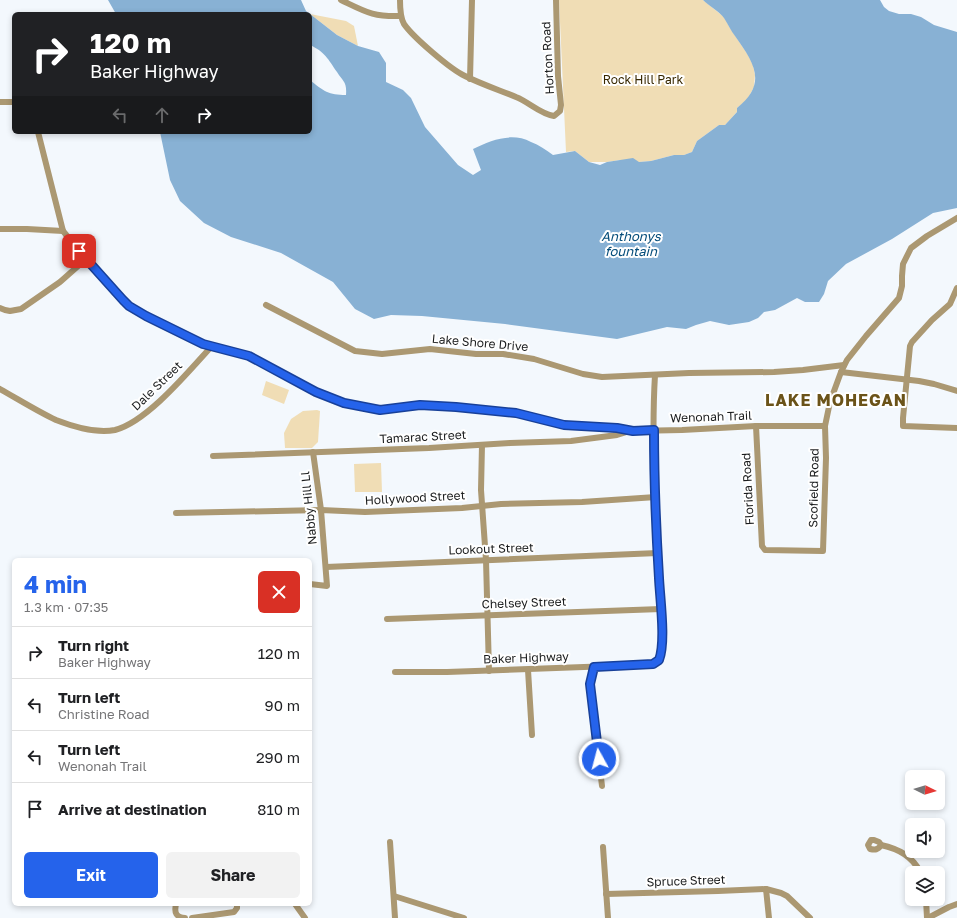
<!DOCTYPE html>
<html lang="en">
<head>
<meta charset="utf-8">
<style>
  :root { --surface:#fff; --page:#f2f2f2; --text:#202124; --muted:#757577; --line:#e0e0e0; --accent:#2563eb }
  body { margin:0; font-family:"Golos Text",sans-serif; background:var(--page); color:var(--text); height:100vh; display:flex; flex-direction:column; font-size:15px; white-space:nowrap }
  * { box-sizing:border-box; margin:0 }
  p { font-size:13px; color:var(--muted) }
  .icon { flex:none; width:22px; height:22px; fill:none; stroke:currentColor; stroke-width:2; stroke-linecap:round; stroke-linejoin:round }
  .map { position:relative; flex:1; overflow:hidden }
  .details { position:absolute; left:12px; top:558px; width:300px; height:348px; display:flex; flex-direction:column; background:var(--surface); border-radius:6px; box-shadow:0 2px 6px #0003 }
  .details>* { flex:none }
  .hud { position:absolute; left:12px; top:12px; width:300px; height:122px; border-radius:6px; box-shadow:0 2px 6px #0003; background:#202124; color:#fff; overflow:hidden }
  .needle { width:26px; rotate:95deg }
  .fabs { position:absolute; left:905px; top:770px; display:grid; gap:8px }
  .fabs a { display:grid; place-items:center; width:40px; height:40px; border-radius:6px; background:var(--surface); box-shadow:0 2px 6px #0003; font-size:20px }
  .pin { position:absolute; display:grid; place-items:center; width:34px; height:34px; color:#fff; margin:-17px; border-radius:8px; box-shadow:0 2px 6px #0006 }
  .me { position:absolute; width:44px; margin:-22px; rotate:353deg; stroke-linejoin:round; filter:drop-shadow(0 0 3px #0008) }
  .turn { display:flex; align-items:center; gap:14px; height:84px; padding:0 12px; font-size:18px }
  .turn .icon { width:52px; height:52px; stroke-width:2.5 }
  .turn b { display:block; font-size:28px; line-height:34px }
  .lanes { display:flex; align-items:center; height:38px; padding:0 12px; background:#0003; justify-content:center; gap:20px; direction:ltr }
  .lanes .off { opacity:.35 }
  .round { display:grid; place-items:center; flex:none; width:42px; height:42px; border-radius:6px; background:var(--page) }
  .summary { display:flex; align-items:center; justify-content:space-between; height:68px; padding:0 12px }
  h1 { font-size:24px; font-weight:700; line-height:30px; color:var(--accent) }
  .button { display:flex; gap:8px; margin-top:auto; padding:8px 12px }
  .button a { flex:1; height:46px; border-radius:6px; background:var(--accent); color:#fff; font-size:16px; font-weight:700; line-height:46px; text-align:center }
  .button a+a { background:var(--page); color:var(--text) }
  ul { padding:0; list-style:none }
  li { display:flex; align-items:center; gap:12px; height:52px; padding:0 12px; border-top:1px solid var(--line) }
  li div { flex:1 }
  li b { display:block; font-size:15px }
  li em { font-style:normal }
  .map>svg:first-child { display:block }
</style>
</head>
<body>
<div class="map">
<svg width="957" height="918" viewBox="0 0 957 918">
  <rect width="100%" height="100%" fill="#f3f8fd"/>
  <!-- green -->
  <g fill="#f0ddb5">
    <polygon points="559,0 703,0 724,17 730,28 748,55 753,65 755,75 754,87 747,100 737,108 737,112 725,125 719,125 697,141 692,152 684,155 674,155 651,161 639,162 620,160 607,162 589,162 575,151 566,152"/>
    <polygon points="310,14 346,21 354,26 358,46 337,35"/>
    <polygon points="266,381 289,390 284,404 262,395"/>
    <polygon points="317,410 320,411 318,442 312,448 285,448 284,433 291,419 303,411"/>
    <polygon points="381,463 382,492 355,492 354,464"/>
  </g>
  <!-- water -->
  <g fill="#88b1d4">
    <polygon points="108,0 301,0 306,11 310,14 116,14"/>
    <path d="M703,0H880L884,7L889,11L899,14H911L921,17L934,25L957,32V208L933,213L892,239L846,264L828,281L824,294L819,302H805L797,298L775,310L764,312L758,318L749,322L729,325L710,321L696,325L686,329L667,327L617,339L505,324L422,316L391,315L374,319L355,309L333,282L281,253L231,237L204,223L180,201L170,180L160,132H310V80C323,91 329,95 346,95C347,81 343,82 337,72C328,59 325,52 310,45V14L337,35L358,46L379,52L386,63V82L403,90L411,98L425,127L458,165L473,175L481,170L473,149C491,140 512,132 531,142C539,145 546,150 553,155L575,151L589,162L600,165L607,162L633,158L639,162L651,161L674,155H684L692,152L697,141L719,125H725L737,112V108C768,83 754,63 735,36C731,31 728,24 724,18C720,12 709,6 703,0Z"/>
  </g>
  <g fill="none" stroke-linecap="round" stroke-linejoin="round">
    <!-- minor -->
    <g stroke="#ab9872" stroke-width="6">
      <path d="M341,0C366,12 373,17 401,16"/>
      <path d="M400,0C400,8 400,17 404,24C413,37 450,69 465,76C481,84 499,90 516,97C529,102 540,114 554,116L560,111L561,105L558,76L556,0"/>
      <polyline points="470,79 472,0"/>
      <polyline points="0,102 14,102"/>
      <polyline points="38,132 63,231 86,259 129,306 146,316 203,344 249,356 316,392 344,403 380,410 420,405 456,407 516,413 564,425 617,428 633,431 682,430 756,426 825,426"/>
      <polyline points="0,229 27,229 63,231"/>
      <polyline points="957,288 950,304 932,320 912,342 910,346 903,418 903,426 957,428"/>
      <polyline points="266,305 355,351 382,354 430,349 476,354 503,354 534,359 583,374 602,377 689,373 774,372 803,370 844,365"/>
      <polyline points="0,308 5,310 10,311 21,309 60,282 86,259"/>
      <polyline points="841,372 919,381 934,384 957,391"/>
      <path d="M0,389C18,399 37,411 56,420C74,427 96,434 115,430C147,422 189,371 211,347"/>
      <polyline points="756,426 762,546 765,550 823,551 826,458 825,426 830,402 841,372 847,360 866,336 899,298 902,286 902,276 903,264 911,248 927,236 957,218"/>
      <polyline points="482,445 481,490 486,560 489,671"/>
      <polyline points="213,456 429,448 510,443 571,441 617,435 630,431"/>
      <polyline points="176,513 321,510 365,512 462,508 501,504 582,502 656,497"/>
      <polyline points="326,567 658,553"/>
      <polyline points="310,584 327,586 321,510 313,452"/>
      <polyline points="387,619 661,609"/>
      <polyline points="594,667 590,684 602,786"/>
      <polyline points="528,670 532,735"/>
      <path d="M395,672H447L639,665L653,664L659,660C667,641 660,598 659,576C656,509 651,442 655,375"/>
      <path d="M871,840H874L879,842L881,845C878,850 875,850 870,849L868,845Z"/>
      <polyline points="390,842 395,918"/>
      <path d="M881,845C899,849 912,856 921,873"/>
      <polyline points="603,847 608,918"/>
      <polyline points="766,889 769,918"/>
      <polyline points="606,894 718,891 766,889 781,893 787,896 810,918"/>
      <polyline points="394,896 464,918"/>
      <polyline points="926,899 927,918"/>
      <path d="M176,904C174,913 176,917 185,918"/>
      <polyline points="295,904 305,918"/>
      <polyline points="192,918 234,912 237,908 237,904"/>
      <polyline points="928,918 949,907 957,904"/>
    </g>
  </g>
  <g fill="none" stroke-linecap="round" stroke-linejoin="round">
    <defs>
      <path id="route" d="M79,251L123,300L129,306L146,316L203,344L249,356L316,392L344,403L380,410L420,405L456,407L516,413L564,425L617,428L633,431L654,430C654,479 656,529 659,578C660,599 666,642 659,660L653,664L594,667L590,684L599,759"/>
    </defs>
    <!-- route casing -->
    <use href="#route" stroke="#184099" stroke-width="10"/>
    <!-- route -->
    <use href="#route" stroke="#2563eb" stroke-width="7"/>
  </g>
  <g text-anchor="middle" stroke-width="4" stroke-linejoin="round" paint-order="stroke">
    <!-- street labels -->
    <g font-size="12" fill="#1a1c1d" stroke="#fff">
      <text transform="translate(548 58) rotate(-93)" y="4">Horton Road</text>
      <text transform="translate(480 343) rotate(5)" y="4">Lake Shore Drive</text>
      <text transform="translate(157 386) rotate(-44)" y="4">Dale Street</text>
      <text transform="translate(711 417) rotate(-2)" y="4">Wenonah Trail</text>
      <text transform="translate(423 437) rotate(-3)" y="4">Tamarac Street</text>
      <text transform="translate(814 488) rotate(-89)" y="4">Scofield Road</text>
      <text transform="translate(748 489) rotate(-93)" y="4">Florida Road</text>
      <text transform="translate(415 498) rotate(-3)" y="4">Hollywood Street</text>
      <text transform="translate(309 508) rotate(-96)" y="4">Nabby Hill Ll</text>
      <text transform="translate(491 549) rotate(-2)" y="4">Lookout Street</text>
      <text transform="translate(524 603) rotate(-2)" y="4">Chelsey Street</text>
      <text transform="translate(526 658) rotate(-2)" y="4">Baker Highway</text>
      <text transform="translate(686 881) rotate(-2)" y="4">Spruce Street</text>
    </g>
    <!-- park labels -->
    <g font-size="12" fill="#382800" stroke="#fff">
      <text x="643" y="84">Rock Hill Park</text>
    </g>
    <!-- water labels -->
    <g font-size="13" font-style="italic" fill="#054d7a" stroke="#fff">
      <text x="631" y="241">Anthonys<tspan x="631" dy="15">fountain</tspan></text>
    </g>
    <!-- district labels -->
    <g font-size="16" font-weight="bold" letter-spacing="1" fill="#6b5319" stroke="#fff">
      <text x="836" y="406">LAKE MOHEGAN</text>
    </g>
  </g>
</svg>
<div class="fabs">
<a><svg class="needle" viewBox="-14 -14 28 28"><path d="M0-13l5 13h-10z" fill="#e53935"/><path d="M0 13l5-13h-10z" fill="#757577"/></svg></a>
<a><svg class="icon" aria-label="sound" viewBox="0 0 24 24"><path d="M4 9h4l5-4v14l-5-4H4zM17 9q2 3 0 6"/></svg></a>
<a><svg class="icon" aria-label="layers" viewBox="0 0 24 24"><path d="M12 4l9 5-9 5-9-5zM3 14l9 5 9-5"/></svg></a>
</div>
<div class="pin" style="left:79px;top:251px;background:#d93025"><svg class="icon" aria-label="arrive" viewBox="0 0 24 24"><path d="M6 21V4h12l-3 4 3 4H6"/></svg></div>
<svg class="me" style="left:599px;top:759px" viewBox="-20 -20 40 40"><circle r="17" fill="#2563eb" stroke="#fff" stroke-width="3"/><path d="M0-11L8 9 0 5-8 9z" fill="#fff"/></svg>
<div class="hud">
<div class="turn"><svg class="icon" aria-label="right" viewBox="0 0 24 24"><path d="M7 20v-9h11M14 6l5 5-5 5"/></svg><div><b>120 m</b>Baker Highway</div></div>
<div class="lanes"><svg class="icon off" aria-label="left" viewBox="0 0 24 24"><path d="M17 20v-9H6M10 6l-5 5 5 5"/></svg><svg class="icon off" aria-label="ahead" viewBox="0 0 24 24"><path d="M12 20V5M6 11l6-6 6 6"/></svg><svg class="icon" aria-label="right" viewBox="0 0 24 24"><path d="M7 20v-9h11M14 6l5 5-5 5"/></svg></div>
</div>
<section class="details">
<div class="summary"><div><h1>4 min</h1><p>1.3 km · 07:35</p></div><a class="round" style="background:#d93025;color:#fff"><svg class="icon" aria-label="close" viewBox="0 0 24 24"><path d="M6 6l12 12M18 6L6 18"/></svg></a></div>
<ul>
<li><svg class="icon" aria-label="right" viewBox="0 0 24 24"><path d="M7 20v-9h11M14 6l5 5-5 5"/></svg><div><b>Turn right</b><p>Baker Highway</p></div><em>120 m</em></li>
<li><svg class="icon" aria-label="left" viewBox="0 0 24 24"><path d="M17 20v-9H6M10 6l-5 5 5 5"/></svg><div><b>Turn left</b><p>Christine Road</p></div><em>90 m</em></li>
<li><svg class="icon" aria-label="left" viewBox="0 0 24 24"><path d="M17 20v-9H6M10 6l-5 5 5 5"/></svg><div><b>Turn left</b><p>Wenonah Trail</p></div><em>290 m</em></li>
<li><svg class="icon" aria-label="arrive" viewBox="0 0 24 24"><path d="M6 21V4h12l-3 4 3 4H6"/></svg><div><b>Arrive at destination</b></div><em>810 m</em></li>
</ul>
<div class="button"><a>Exit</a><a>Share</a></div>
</section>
</div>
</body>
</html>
